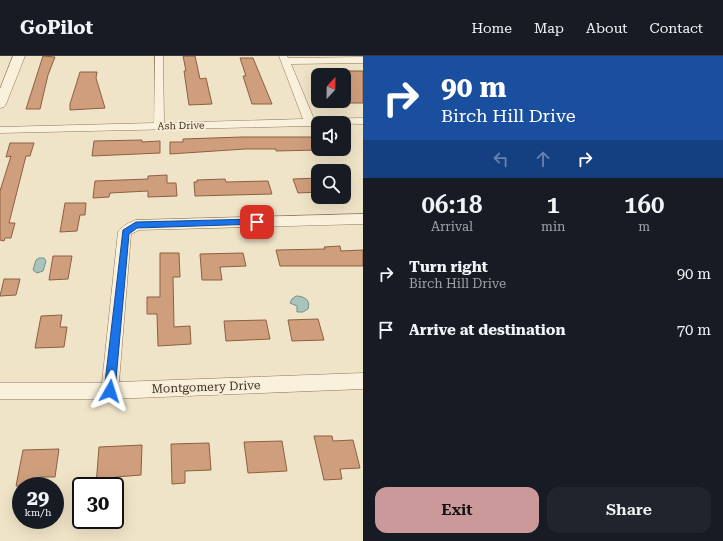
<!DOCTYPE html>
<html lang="en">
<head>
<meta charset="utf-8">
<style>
  :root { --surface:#171b24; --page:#20242c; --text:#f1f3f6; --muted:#9ea1a6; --line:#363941; --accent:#cc999b }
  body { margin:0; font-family:"Roboto Serif",serif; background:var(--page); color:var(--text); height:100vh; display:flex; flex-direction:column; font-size:15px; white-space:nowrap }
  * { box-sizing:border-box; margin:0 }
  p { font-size:13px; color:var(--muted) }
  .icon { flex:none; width:22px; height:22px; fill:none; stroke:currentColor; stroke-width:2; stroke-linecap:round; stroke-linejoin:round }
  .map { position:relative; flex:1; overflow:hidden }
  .details { display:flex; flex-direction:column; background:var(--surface); width:360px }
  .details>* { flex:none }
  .hud { background:#1a4fa0; color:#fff; overflow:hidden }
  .needle { width:26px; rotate:22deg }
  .buttons { position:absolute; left:311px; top:12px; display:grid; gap:8px }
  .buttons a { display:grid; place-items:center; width:40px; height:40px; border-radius:8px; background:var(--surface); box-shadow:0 4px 16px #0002; font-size:20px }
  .speed { position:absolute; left:12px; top:421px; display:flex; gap:8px; font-size:20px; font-weight:700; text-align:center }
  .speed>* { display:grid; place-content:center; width:52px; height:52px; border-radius:50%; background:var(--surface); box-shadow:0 4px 16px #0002; line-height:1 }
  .speed small { font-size:10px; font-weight:400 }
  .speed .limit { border:2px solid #111; border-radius:6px; background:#fff; color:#111 }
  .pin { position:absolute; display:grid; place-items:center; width:34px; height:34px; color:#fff; margin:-17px; border-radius:8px; box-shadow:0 2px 6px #0006 }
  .me { position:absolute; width:44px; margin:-22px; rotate:6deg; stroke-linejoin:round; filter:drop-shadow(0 0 3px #0008) }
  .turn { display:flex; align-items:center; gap:14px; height:84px; padding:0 12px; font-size:18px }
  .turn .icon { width:52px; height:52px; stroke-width:2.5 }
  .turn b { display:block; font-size:28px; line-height:34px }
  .lanes { display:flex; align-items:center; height:38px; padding:0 12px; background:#0003; justify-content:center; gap:20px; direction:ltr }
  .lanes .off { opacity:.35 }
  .eta { display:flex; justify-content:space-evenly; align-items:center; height:68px; text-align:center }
  .eta b { font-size:24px; font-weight:600; line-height:28px }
  .primary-button { display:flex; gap:8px; margin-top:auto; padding:8px 12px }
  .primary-button a { flex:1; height:46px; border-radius:12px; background:var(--accent); color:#111; font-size:16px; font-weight:600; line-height:46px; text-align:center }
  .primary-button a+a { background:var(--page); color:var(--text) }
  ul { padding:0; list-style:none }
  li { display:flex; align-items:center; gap:12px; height:56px; padding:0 12px }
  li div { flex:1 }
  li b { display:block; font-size:15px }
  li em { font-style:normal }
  header { display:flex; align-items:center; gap:24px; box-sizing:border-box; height:56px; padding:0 20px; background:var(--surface); border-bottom:1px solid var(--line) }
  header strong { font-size:19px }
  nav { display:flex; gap:22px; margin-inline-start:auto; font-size:14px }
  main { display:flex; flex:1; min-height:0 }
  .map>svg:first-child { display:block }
</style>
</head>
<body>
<header>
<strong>GoPilot</strong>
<nav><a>Home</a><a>Map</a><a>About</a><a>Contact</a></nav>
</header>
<main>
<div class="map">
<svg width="363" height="485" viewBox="0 0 363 485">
  <rect width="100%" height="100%" fill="#f0e4c8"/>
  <!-- water -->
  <g fill="#a9c4bc" stroke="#6f938a">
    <polygon points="39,202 44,202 46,205 43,215 37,217 33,214 36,204"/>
    <path d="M296,240C304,240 311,244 308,253L303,256H297V250L290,247L292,243Z"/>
  </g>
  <!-- building -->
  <g fill="#cf9f7d" stroke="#8d5f41">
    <polygon points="43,0 55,1 48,19 40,53 26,53"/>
    <polygon points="183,0 195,0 200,23 206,22 212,48 189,49 184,15 186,15"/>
    <polygon points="240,2 253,2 272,48 252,48 243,20 246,20"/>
    <polygon points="345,15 363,15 363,47 344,47"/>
    <polygon points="80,16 97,16 96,22 105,52 70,54 70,48"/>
    <polygon points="242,81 318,81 318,94 276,95 276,93 245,93 170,98 170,86 183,86 183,83"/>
    <polygon points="142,84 142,86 160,85 160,97 92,100 94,85"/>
    <polygon points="10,87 34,87 30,100 26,100 9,167 15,167 11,182 5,182 4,185 0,184 0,135 11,100 6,101"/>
    <polygon points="167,119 167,127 176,127 177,140 148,141 148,135 110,137 109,141 93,142 95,125 148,123 148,120"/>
    <polygon points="318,122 318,136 298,137 293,123"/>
    <polygon points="225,123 226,126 268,125 272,138 195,140 194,126 197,126 197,124"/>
    <polygon points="65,147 86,147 85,159 80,159 77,175 60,176"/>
    <polygon points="340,190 341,195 363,194 363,210 280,210 276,194 325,193 324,191"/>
    <polygon points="160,197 179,197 180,221 173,221 174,271 190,270 191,288 158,290 157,258 147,258 147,241 160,241"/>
    <polygon points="243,197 246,210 220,211 222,224 202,224 200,198"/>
    <polygon points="53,200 72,200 68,223 49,224"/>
    <polygon points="4,223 20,223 16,239 0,240"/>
    <polygon points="62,259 60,271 67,271 64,291 35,292 41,260"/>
    <polygon points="318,263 324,284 292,285 288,264"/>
    <polygon points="266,264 270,283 226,285 224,265"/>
    <polygon points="314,380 332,380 333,385 353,384 360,412 340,413 342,423 324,424"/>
    <polygon points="282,385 287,415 248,417 244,386"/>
    <polygon points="209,387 211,414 185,415 185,427 172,428 171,388"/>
    <polygon points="142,389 141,419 116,421 116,430 96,430 99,391"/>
    <polygon points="59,393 55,421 40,421 39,430 16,430 23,394"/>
  </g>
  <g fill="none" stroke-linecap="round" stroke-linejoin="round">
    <defs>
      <g id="minor">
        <polygon points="155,0 163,0 164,67 303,63 279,0 287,0 288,2 363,1 363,7 291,8 314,63 363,62 363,68 318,67 318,69 310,70 0,77 0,71 154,67"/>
        <path d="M363,158V168L139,174L131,178L119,326L363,317V333L110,343H0V327H102L118,176C122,170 130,166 136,164Z"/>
      </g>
      <polygon id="tertiary" points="13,0 25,0 6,48 4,51 0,52 0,33"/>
    </defs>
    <!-- minor casing -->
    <use href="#minor" stroke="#8d765c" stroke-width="1"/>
    <!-- tertiary casing -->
    <use href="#tertiary" stroke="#8d765c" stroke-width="1"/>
    <!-- minor -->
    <use href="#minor" fill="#faf1dc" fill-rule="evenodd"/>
    <!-- tertiary -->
    <use href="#tertiary" fill="#faf1dc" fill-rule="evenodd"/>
  </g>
  <!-- route -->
  <polygon fill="#1a73e8" stroke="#114b97" points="257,163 261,166 257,168 137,172 129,178 115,335 113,338 110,340 106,338 104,335 123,174 136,166"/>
  <g text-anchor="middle" stroke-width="4" stroke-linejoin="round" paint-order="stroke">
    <!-- far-street labels -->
    <g font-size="10" fill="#3d2e20" stroke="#f7eed8">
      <text transform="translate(181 69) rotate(-1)" y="4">Ash Drive</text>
    </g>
    <!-- street labels -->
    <g font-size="12" fill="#3d2e20" stroke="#f7eed8">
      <text transform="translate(206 331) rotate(-2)" y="4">Montgomery Drive</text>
    </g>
  </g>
</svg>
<div class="buttons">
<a><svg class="needle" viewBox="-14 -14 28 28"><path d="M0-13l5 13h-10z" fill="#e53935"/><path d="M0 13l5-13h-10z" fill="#9ea1a6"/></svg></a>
<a><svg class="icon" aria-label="sound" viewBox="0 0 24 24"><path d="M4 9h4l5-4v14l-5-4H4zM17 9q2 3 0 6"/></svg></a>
<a><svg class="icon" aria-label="search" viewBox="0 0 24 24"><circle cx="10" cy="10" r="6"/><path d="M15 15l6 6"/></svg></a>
</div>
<div class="speed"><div>29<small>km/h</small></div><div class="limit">30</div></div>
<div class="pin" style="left:257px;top:166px;background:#d93025"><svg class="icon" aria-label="arrive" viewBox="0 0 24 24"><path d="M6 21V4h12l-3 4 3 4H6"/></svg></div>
<svg class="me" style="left:110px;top:335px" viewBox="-20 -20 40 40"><path d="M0-17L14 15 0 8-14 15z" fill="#1a73e8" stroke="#fff" stroke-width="4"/></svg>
</div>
<section class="details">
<div class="hud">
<div class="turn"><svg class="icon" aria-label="right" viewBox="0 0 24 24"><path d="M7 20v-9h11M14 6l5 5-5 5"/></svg><div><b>90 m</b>Birch Hill Drive</div></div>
<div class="lanes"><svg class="icon off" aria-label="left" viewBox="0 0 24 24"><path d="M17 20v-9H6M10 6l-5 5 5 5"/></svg><svg class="icon off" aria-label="ahead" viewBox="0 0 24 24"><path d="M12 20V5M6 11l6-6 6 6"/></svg><svg class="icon" aria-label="right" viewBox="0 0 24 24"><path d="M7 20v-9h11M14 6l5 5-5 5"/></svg></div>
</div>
<div class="eta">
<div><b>06:18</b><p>Arrival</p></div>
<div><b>1</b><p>min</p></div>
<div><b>160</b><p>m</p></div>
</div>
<ul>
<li><svg class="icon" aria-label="right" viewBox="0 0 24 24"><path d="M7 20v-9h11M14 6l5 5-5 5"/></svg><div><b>Turn right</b><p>Birch Hill Drive</p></div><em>90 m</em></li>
<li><svg class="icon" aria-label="arrive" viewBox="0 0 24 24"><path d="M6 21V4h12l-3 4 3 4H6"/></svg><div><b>Arrive at destination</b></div><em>70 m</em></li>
</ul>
<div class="primary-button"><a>Exit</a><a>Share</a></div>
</section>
</main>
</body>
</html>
